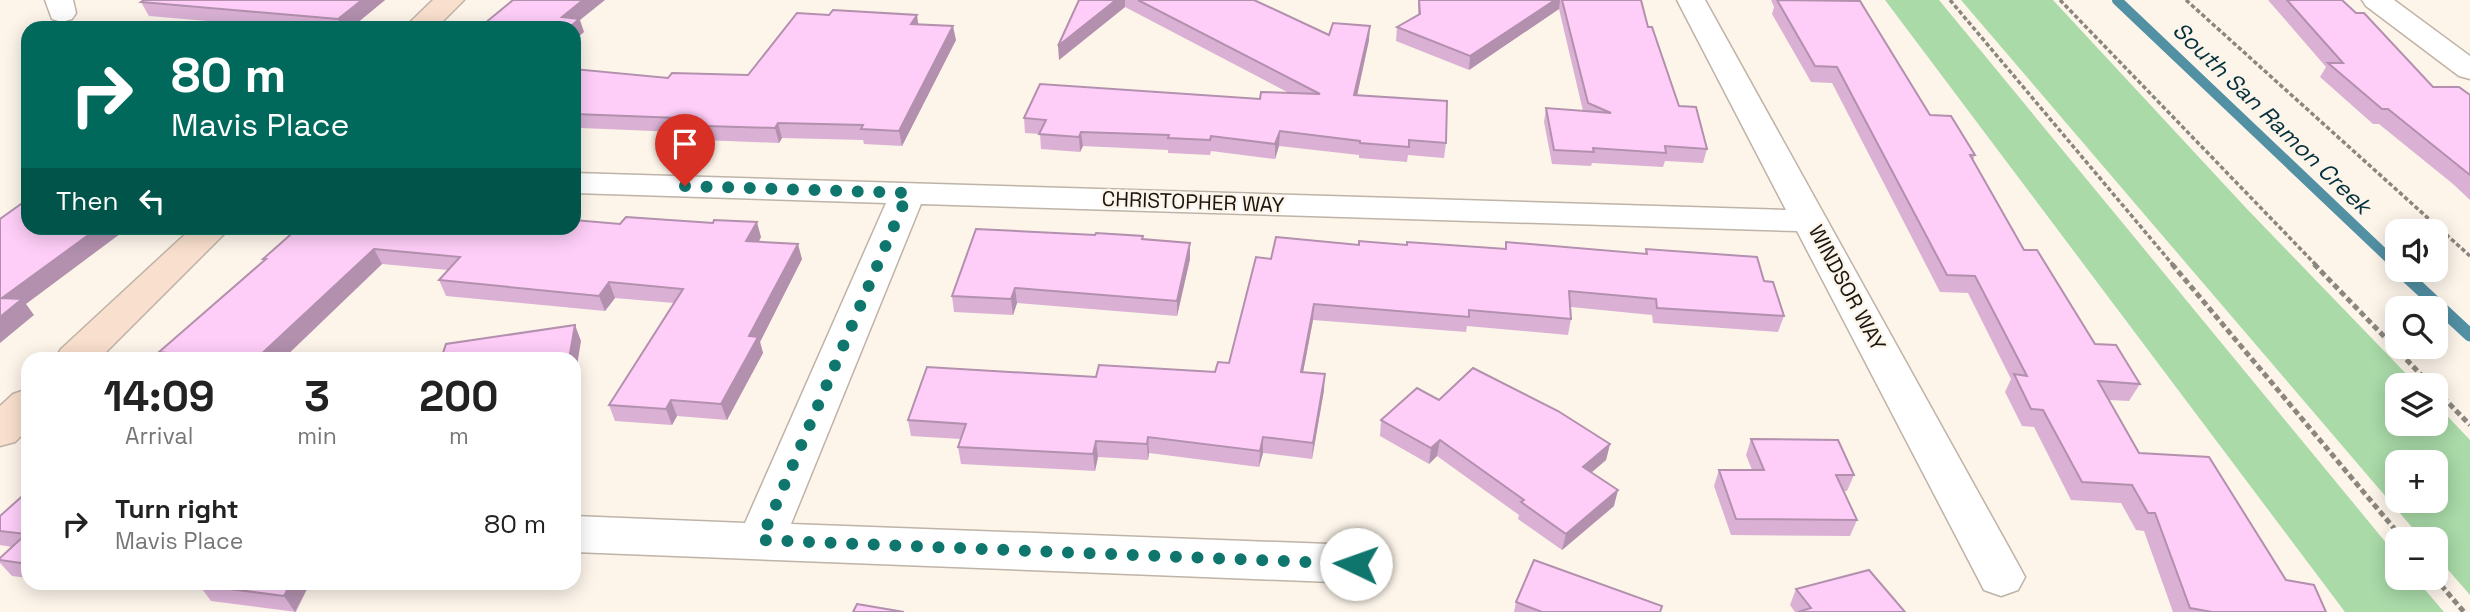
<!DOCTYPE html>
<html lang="en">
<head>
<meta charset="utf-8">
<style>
  :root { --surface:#fff; --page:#f6f6f6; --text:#222; --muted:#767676 }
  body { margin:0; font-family:"Space Grotesk",sans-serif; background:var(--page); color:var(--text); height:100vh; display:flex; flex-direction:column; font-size:26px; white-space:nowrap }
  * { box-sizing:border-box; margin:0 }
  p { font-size:23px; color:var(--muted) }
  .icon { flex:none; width:38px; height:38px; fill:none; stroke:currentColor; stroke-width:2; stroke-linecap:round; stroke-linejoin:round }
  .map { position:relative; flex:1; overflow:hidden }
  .sheet { position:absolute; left:21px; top:352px; width:560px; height:238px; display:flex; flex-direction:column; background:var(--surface); border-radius:21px; box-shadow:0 4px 18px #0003 }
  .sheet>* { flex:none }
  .guide { position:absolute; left:21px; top:21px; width:560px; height:214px; border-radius:21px; box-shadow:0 4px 18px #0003; background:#00695c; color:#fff; overflow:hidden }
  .tools { position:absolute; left:2385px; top:219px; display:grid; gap:14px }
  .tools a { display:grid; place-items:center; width:63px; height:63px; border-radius:14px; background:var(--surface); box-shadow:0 4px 18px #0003; font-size:35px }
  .pin { position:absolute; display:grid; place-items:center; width:60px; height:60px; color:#fff; margin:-72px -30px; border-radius:50% 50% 50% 0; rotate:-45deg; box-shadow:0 0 7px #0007 }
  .pin .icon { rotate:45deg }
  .me { position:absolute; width:77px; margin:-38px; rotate:273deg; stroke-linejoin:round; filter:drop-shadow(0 0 5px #0008) }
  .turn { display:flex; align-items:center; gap:24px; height:147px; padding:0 35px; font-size:32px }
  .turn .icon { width:91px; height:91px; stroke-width:2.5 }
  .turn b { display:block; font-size:49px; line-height:60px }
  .then { display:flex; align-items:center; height:66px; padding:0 35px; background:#0003; gap:14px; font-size:26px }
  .eta { display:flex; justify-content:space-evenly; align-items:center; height:119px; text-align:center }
  .eta b { font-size:42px; font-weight:600; line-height:49px }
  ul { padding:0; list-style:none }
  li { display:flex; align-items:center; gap:21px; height:105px; padding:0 35px }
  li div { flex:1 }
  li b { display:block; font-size:26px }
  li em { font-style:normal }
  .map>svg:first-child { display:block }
</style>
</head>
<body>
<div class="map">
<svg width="2470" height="612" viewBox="0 0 2470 612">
  <rect width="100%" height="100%" fill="#fdf5ea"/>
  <!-- green -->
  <g fill="#a9daa8" fill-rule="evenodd">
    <polygon points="1885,0 1939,0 2397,556 2398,578 2415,578 2444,612 2345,612"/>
    <path d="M1961,0H2053L2247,209L2417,385H2398V424H2436V404L2470,440V595L2436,556V539H2422ZM2398,462H2436V500H2398Z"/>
  </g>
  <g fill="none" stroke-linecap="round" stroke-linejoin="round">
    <!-- stream-far1 -->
    <polyline stroke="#5290a4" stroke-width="10" points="2117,0 2396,265"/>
    <!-- stream -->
    <g stroke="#5290a4" stroke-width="13">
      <polyline points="2394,264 2398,267"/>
      <polyline points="2400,270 2470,335"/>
    </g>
    <defs>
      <g id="street">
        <polygon points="45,0 73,0 76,13 72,19 62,22 52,19"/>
        <polygon points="1677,0 1705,0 2018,564 2025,577 2018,590 2001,596 1984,590 1797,231 921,204 791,524 1356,545 1373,551 1380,564 1373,577 1356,583 574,552 574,516 745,523 886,203 574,193 574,173 1786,210"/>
        <polygon points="2362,0 2394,0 2470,56 2470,79 2459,76 2366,6"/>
      </g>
      <g id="secondary">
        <polygon points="433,0 464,0 436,28 404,28"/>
        <polygon points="192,228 230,228 99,359 55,359 61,349"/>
        <polygon points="28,389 28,429 15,442 0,446 0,406 13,394"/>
      </g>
    </defs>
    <!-- street casing -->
    <use href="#street" stroke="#beb3a6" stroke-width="3"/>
    <!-- secondary casing -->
    <use href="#secondary" stroke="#beb3a6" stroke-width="3"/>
    <!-- path-far1 -->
    <g stroke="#8b867e" stroke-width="3.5" stroke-dasharray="4.5 2.5" stroke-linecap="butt">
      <polyline points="1950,0 2173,265"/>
      <polyline points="2060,0 2316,265"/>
      <polyline points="2186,0 2470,256"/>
    </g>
    <!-- path -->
    <g stroke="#8b867e" stroke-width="5" stroke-dasharray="6 3.5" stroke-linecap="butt">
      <polyline points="2172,264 2403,539"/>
      <polyline points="2314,264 2431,385"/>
      <polyline points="2436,390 2470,425"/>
      <polyline points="2435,578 2464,612"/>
    </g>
    <!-- street -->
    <use href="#street" fill="#fff" fill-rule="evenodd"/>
    <!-- secondary -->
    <use href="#secondary" fill="#f9dfcd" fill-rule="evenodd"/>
  </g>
  <!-- wall -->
  <g fill="#dab1d5">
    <polygon points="144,0 385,0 351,28 288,28 149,16 141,2"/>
    <polygon points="1079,0 1254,0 1329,35 1369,40 1357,95 1446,143 1444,158 1408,155 1407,162 1359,158 1359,155 1279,146 1275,159 1211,151 1210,155 1168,153 1168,150 1083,146 1080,152 1041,149 1040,134 1025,133 1024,118 1260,99 1289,93 1125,7 1059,60"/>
    <polygon points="1418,0 1641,0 1648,27 1679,106 1707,149 1703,163 1665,161 1663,167 1592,163 1591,166 1552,164 1544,122 1546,108 1583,111 1559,9 1469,70 1396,41 1397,27 1418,14"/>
    <polygon points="1771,0 1854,0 1930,115 1975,155 1973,160 2024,250 2095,344 2140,384 2129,401 2109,400 2139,453 2286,580 2326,612 2173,612 2144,531 2136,530 2121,503 2071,500 2034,427 2022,426 2005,392 2011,379 1968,293 1940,292 1832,83 1811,82 1772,14 1774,7"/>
    <polygon points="2268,0 2342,0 2433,87 2470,95 2470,200 2453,184 2379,124 2373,124 2320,77 2326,67"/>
    <polygon points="918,24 956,40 902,146 864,144 863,140 782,138 779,143 678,139 676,132 581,128 574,134 574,69 668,78 748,75"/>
    <polygon points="298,228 761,237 759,242 802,259 760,342 763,353 727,420 677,416 672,425 615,421 609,405 674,303 615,298 605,311 446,296 439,280 448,270 382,264 283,359 164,359 159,352 264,261 263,259"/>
    <polygon points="1506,242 1645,254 1646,249 1764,281 1784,316 1778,332 1653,323 1652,315 1571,307 1571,319 1568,335 1467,326 1466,332 1313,320 1303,372 1324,390 1312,459 1263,453 1259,467 1149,453 1148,460 1098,457 1095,471 961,464 958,447 961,439 911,436 908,420 1096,377 1215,372 1229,363 1271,259 1359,245 1407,245 1505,249"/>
    <polygon points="1190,259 1177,316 1017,303 1013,315 954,312 952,296"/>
    <polygon points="1439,400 1610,444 1606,460 1591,473 1614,506 1562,550 1518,519 1519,515 1437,456 1429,464 1380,436 1381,420"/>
    <polygon points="1751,439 1854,475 1847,491 1844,491 1857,520 1850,536 1731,535 1714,486 1719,470 1752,470 1746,455"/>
    <polygon points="28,491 28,578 12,576 0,563 0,558 12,547 0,545 0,516"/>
    <polygon points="310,583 296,612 211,601 199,585"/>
    <polygon points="1796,589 1905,612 1795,612 1790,605"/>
    <polygon points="1516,602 1660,612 1514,612"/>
  </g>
  <!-- shaded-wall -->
  <g fill="#b290ae">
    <polygon points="362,0 385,0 351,28 342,28 338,19"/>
    <polygon points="583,0 605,0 580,20 584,32 574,41 574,28 566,28 562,17"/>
    <polygon points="1116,0 1125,0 1125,7 1059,60 1058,46"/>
    <polygon points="1555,0 1560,0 1559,9 1469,70 1470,56"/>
    <polygon points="917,15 919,29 911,24"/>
    <polygon points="953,26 956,40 902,146 899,131"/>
    <polygon points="1370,26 1369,40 1354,110 1354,95"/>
    <polygon points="575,114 581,128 575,134 574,115"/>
    <polygon points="778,123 782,138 779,143 775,128"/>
    <polygon points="1280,131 1279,146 1275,159 1275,144"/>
    <polygon points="1081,132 1083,146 1080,152 1079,137"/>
    <polygon points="757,222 761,237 750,256 746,241"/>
    <polygon points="98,228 128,228 26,304 34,315 0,343 0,317 2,298"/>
    <polygon points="1190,243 1190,259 1177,316 1177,301"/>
    <polygon points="798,244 802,259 760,342 763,353 727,420 721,404 749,336"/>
    <polygon points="374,249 382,264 283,359 256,359"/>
    <polygon points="609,282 615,298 605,311 599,296"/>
    <polygon points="1015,288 1017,303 1013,315 1011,299"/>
    <polygon points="1314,304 1313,320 1300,388 1301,372"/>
    <polygon points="575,325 581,341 574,384 574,359 569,359"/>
    <polygon points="1325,374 1324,390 1312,459 1313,443"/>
    <polygon points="671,400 677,416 672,425 666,409"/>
    <polygon points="1148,437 1149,453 1148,460 1147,444"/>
    <polygon points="1263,437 1263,453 1259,467 1260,451"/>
    <polygon points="1440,440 1437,456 1429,464 1431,448"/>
    <polygon points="1096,441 1098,457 1095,471 1093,454"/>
    <polygon points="1610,444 1606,460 1579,483 1583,467"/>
    <polygon points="1618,490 1614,506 1562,550 1566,534"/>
    <polygon points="291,583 310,583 295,612 284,596"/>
  </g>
  <!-- building -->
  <g fill="#fecef8" stroke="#b290ae" stroke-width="2">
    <polygon points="144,0 362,0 338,19 141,2"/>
    <polygon points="513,0 583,0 562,17 579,19 569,28 479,28"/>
    <polygon points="1079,0 1116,0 1058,46"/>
    <polygon points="1138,0 1254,0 1329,35 1333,23 1370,26 1354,95 1447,101 1446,143 1409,140 1409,147 1360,143 1360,141 1280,131 1275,144 1211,136 1210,140 1168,138 1169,135 1081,132 1079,137 1039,134 1046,120 1024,118 1040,84 1260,99 1261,92 1320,94"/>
    <polygon points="1419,0 1555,0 1470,56 1397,27 1420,14"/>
    <polygon points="1562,0 1641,0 1648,27 1652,27 1679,106 1696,107 1707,149 1665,146 1666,153 1593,148 1594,152 1554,150 1546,108 1611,113 1588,103"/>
    <polygon points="1777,0 1860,1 1930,115 1951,116 1975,155 1970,155 2024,250 2037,250 2095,344 2116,345 2140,384 2098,381 2139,453 2209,457 2286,580 2314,585 2326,612 2212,612 2190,608 2155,513 2148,513 2132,485 2082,482 2043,410 2031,409 2014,374 2027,376 1975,276 1947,275 1837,67 1815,66"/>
    <polygon points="2287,0 2342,0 2356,13 2364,13 2433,87 2459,87 2470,95 2470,175 2388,109 2382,109 2328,63 2343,63"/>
    <polygon points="833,10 917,15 911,24 953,26 899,131 861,129 863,125 778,123 775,128 673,125 678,118 575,114 574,115 574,69 668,78 672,73 748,75 797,13 829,15"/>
    <polygon points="28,199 28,228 98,228 2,298 22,299 0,317 0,219"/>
    <polygon points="626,217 713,223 714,220 757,222 746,241 798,244 749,336 758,337 721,404 671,400 666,409 609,405 683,289 609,282 599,296 439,280 460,257 374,249 256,359 198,359 200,357 159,352 266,259 263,259 298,228 574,228 574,220 620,224"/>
    <polygon points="976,229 1095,235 1096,233 1143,236 1142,239 1190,243 1177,301 1015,288 1011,299 952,296"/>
    <polygon points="1276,237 1359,245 1359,241 1407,245 1407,242 1506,249 1506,242 1647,254 1646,249 1757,257 1764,281 1773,282 1784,316 1657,308 1656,299 1569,291 1571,319 1469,310 1469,317 1314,304 1301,372 1325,374 1313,443 1263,437 1260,451 1148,437 1147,444 1096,441 1093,454 958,447 966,424 908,420 927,367 1096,377 1099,365 1215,372 1218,362 1229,363 1256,257 1271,259"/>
    <polygon points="575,325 569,359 441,359 446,344"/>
    <polygon points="1473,368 1558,411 1610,444 1583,467 1618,490 1566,534 1521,502 1524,500 1440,440 1431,448 1381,420 1417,388 1439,400"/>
    <polygon points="1751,439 1838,440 1854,475 1836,475 1857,520 1736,519 1719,470 1764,470"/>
    <polygon points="28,491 28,564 0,560 0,558 26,534 0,531 0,516"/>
    <polygon points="1534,560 1662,606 1660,612 1542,612 1516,602"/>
    <polygon points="1869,570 1905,612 1798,612 1811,608 1796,589"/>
    <polygon points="200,583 291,583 284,596 199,585"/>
    <polygon points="857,604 904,612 853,612"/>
  </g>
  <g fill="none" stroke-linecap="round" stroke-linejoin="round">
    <!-- route -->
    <polyline stroke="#0f766e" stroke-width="12" stroke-dasharray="0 21.6" points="685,186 908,193 761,540 1356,564"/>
  </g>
  <g text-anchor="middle" stroke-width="5" stroke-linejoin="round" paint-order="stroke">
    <!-- street labels -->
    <g font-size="21" fill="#191611" stroke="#fdf5ea">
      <text transform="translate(1193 202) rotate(2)" y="7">CHRISTOPHER WAY</text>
      <text transform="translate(1847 288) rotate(62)" y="7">WINDSOR WAY</text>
    </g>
    <!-- water labels -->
    <g font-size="23" font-style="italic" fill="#05303d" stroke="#fdf5ea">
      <text transform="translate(2272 118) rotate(44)" y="8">South San Ramon Creek</text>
    </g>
  </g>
</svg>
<div class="tools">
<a><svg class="icon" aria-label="sound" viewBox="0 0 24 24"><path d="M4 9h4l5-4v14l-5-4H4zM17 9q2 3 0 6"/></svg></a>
<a><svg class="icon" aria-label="search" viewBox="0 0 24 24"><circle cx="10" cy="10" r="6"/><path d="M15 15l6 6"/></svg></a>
<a><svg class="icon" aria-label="layers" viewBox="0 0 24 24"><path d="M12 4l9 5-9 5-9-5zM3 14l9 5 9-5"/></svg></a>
<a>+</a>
<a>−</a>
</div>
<div class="pin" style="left:685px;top:186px;background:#d93025"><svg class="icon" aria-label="arrive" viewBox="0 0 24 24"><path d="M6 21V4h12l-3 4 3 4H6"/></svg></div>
<svg class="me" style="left:1356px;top:564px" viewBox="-20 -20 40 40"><circle r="19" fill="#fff"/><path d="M0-13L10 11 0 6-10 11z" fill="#0f766e"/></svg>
<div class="guide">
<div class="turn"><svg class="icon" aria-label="right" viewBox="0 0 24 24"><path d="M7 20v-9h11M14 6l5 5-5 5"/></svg><div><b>80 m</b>Mavis Place</div></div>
<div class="then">Then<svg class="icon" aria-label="left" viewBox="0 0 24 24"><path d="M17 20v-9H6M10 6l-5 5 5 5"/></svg></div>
</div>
<section class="sheet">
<div class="eta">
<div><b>14:09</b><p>Arrival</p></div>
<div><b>3</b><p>min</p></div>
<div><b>200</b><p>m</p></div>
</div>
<ul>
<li><svg class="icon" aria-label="right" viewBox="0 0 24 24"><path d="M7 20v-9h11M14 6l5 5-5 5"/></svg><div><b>Turn right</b><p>Mavis Place</p></div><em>80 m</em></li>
</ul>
</section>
</div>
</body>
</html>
